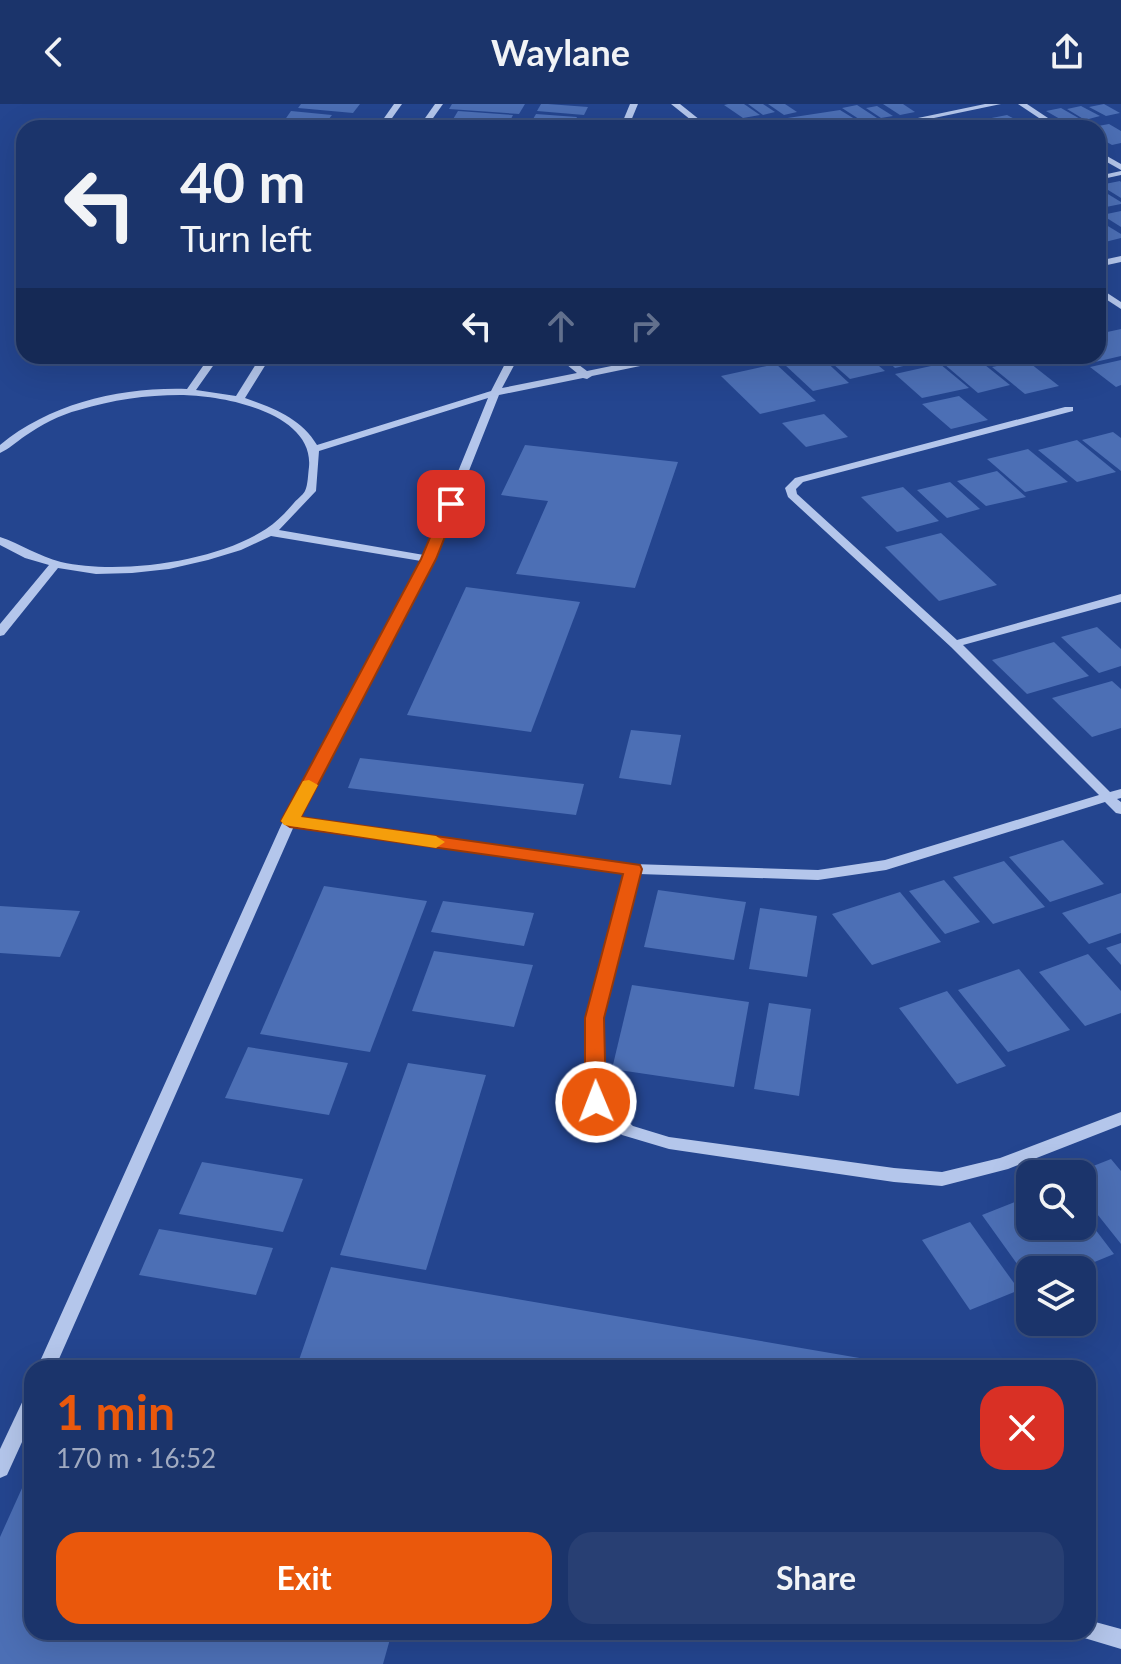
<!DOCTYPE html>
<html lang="en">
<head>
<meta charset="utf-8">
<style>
  :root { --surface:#1b346b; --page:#283f73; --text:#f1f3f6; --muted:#a0aac1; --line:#394f7e; --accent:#ea580c }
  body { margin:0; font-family:Lato,sans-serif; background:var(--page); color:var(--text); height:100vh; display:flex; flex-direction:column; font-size:30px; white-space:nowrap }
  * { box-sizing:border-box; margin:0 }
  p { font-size:26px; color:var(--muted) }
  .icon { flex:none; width:44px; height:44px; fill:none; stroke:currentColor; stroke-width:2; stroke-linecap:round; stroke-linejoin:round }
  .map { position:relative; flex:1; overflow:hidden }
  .drawer { position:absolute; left:24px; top:1256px; width:1072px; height:280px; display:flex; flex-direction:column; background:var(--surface); border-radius:24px; box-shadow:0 8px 32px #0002,0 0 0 2px var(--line) }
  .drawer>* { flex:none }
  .hud { position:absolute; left:16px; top:16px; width:1090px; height:244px; border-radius:24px; box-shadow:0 8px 32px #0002,0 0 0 2px var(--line); background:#1b346b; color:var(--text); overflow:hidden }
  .buttons { position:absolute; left:1016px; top:1056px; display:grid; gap:16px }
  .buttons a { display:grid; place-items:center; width:80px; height:80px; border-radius:16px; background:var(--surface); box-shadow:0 8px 32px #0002,0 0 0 2px var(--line); font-size:40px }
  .pin { position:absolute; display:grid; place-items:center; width:68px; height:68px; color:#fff; margin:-34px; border-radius:16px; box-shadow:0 4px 12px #0006 }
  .me { position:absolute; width:88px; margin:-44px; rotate:359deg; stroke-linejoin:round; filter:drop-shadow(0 0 6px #0008) }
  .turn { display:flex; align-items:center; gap:28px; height:168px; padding:0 32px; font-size:36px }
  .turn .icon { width:104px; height:104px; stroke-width:2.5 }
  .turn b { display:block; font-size:56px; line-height:68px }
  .lanes { display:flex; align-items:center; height:76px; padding:0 32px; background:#0003; justify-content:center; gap:40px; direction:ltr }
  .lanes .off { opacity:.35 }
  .round { display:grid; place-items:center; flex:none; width:84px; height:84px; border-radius:24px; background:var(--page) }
  .headline { display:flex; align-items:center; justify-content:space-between; height:136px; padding:0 32px }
  h1 { font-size:48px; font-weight:700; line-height:60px; color:var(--accent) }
  .primary-button { display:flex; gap:16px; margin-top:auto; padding:16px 32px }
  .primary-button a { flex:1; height:92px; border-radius:24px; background:var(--accent); color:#fff; font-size:32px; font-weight:700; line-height:92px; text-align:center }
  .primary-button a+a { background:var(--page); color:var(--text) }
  header { display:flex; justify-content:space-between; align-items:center; height:104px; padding:0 32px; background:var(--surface); font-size:36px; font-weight:700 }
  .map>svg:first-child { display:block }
</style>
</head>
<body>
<header><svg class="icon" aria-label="back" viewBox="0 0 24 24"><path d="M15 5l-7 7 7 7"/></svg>Waylane<svg class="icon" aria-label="share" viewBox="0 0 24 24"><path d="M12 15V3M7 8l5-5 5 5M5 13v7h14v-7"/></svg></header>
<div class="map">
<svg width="1121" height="1560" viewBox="0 0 1121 1560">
  <rect width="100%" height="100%" fill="#24458f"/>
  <!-- building -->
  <g fill="#4c6fb5">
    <polygon points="301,0 360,0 353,9 298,4"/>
    <polygon points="452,0 525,0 519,10 449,5"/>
    <polygon points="541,0 548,0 588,3 584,11 537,7"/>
    <polygon points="728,0 744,0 760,11 743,14 724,1"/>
    <polygon points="748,0 763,0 775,8 763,11"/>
    <polygon points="768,0 785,0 797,8 784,11"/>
    <polygon points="883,0 903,0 915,8 900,11"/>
    <polygon points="1104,0 1120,9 1106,12 1089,3"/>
    <polygon points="857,1 877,14 862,17 842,4"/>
    <polygon points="877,2 893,12 881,14 866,4"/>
    <polygon points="1081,2 1100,12 1085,16 1067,5"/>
    <polygon points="1061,4 1082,16 1067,19 1046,7"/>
    <polygon points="840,6 858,17 836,24 818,24 810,19 816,24 794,24 781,15"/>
    <polygon points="291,7 332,11 325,20 284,17"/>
    <polygon points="458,7 513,11 508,21 452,17"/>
    <polygon points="536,10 577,13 571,24 529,22"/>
    <polygon points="1007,11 1022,19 980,24 971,18"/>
    <polygon points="670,14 682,23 646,24 640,20"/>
    <polygon points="774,14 789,24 760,24 751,18"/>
    <polygon points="280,18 322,22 322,24 276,24"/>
    <polygon points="448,18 498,22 498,24 444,24"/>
    <polygon points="1109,20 1121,27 1121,39 1112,41 1098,33 1098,22"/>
    <polygon points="1121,78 1121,94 1100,81 1120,77"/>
    <polygon points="1098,84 1121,98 1121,100 1106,103 1098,98"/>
    <polygon points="1121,107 1121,123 1102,111"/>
    <polygon points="1098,116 1121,130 1121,134 1105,138 1098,133"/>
    <polygon points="1121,225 1121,252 1091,259 1082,252 1098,252 1098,230"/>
    <polygon points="820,252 849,279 813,287 784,260"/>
    <polygon points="824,252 867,252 885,267 850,275"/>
    <polygon points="882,252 941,252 941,253 895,264"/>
    <polygon points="975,253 1010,281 978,289 944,260"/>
    <polygon points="1026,256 1059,282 1025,290 992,263"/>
    <polygon points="1121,256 1121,281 1116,283 1090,263"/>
    <polygon points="776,260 816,297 760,310 721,272"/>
    <polygon points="940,260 969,284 922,294 895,270"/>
    <polygon points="959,292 988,316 951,325 922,300"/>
    <polygon points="824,310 848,333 806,343 782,319"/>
    <polygon points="1113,328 1121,334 1121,367 1082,336"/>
    <polygon points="1077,336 1116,368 1077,378 1038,346"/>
    <polygon points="525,341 678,358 635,484 516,470 548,397 501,391"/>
    <polygon points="1028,345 1068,378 1025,388 987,355"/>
    <polygon points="997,367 1026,393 986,402 957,377"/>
    <polygon points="950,378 980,405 947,414 917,386"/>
    <polygon points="903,383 939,417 897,428 861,393"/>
    <polygon points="941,429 997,481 939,497 885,443"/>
    <polygon points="466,483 580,498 531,628 407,611"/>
    <polygon points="1097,523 1121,545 1121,562 1099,569 1061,533"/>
    <polygon points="1054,538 1089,572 1027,590 992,556"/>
    <polygon points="1112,577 1121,585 1121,624 1092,633 1052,594"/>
    <polygon points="631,626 681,631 671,681 619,674"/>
    <polygon points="360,654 584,680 576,711 348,684"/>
    <polygon points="1063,736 1104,780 1050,798 1009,753"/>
    <polygon points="1004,757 1045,803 993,820 953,773"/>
    <polygon points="944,776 980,818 945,830 909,787"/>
    <polygon points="324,782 427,797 370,948 260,930"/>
    <polygon points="658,786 746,798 734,856 644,843"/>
    <polygon points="900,788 941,838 872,861 832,810"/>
    <polygon points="1121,789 1121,829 1089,840 1062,809"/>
    <polygon points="443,797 534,809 524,842 431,828"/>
    <polygon points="0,802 80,807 60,853 0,849"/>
    <polygon points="760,804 817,812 807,873 749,865"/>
    <polygon points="1121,839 1121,861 1106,844"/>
    <polygon points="434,847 533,861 514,923 412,907"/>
    <polygon points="1088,850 1121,887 1121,909 1085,922 1039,868"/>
    <polygon points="1019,865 1070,926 1008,948 958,886"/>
    <polygon points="632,881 749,898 734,983 612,965"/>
    <polygon points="947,887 1006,962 957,980 899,904"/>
    <polygon points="769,899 811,905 799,992 754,985"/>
    <polygon points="248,943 348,959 329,1011 225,994"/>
    <polygon points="408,959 486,971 426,1166 340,1151"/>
    <polygon points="1111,1055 1121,1067 1121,1140 1082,1091 1082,1070 1073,1070"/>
    <polygon points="202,1058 303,1075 283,1128 179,1110"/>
    <polygon points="1030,1092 1030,1122 1082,1122 1082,1108 1114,1150 1075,1166 1030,1166 1030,1178 982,1111"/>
    <polygon points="970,1118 1019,1186 970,1206 922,1136"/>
    <polygon points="159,1125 273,1144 256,1191 139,1171"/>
    <polygon points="331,1163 906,1262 906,1264 341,1264 299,1256"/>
    <polygon points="32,1362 32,1528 392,1528 383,1560 0,1560 0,1433"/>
  </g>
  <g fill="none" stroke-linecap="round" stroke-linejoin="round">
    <!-- minor -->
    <g fill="#b4c6eb" fill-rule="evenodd">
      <polygon points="394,0 402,0 385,24 377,24"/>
      <polygon points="435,0 443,0 426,24 418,24"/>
      <polygon points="630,0 638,0 628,24 620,24"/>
      <polygon points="671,0 680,0 710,24 701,24"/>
      <polygon points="985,0 1001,0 886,24 870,24"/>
      <polygon points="1018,0 1027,0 1063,24 1054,24"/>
      <polygon points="1098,47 1121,60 1121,66 1098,53"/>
      <polygon points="1121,67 1121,71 1098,76 1098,72"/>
      <polygon points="1121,152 1121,158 1098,163 1098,157"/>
      <polygon points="1098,183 1121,198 1121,205 1098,190"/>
      <path d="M210,252H220L196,286L236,292L261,252H271L245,294C273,304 301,314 317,341L491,287L509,252H519L502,284L577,269L556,252H567L587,267L660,252H679L674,255L592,272L587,275L583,274L499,291L434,455L298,714L633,760L818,766L885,756L1099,691L951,543L788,393L785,384L795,374L1065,303H1073V307L803,378L796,385L797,390L957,536L1121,490V498L963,541L1110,688L1121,685V694L1117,695L1121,698V710L1116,709L1105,698L886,766L818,776L639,770L602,914L604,996L633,1022L669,1033L894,1064L942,1068L1000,1054L1121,1008V1021L1008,1065L942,1082L894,1078L669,1045L622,1031L588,998L586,914L625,769L294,722L55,1264H37L283,717L421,457L271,432L241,446L208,456L169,465L132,469L96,470L58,464L4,531L0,532V520L49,461L25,454L0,441V433C21,440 38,452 61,458C119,471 216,458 266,425C277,418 285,409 293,400C296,396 303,391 305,387C308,381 308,370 309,363C314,308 221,291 180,291C146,291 112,296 79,306C59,311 41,321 25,332C16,338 9,345 0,349V341C51,299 121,283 187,285ZM488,294L424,451L279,426L316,387L319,347Z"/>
      <polygon points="32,1288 32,1316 7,1371 0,1374 0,1345 26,1290"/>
      <polygon points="1088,1516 1121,1525 1121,1545 1081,1533 1079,1528 1088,1528"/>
    </g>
  </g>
  <!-- route -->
  <polygon fill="#ea580c" stroke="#983908" stroke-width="2" points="451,396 458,400 436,455 301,713 640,761 642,765 604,914 606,998 596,1006 585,998 585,914 623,770 290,723 281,717 421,455 444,400"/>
  <!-- slow -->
  <polygon fill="#f59e0b" points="309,676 318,681 301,713 436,732 445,738 436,744 284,721 281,717 303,677"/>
</svg>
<div class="buttons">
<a><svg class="icon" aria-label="search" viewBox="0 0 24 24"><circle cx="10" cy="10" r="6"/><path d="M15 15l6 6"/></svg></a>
<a><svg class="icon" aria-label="layers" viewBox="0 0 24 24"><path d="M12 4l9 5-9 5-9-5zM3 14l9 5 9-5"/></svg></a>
</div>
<div class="pin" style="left:451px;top:400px;background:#d93025"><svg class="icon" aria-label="arrive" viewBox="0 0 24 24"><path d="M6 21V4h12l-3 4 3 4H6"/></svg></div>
<svg class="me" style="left:596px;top:998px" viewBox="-20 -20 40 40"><circle r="17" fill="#ea580c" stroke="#fff" stroke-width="3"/><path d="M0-11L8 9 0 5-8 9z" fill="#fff"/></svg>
<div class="hud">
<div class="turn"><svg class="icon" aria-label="left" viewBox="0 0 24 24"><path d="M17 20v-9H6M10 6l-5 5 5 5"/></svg><div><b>40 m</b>Turn left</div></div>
<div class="lanes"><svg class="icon" aria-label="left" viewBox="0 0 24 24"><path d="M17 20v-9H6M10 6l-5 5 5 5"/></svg><svg class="icon off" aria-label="ahead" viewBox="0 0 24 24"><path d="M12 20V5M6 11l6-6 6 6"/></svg><svg class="icon off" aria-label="right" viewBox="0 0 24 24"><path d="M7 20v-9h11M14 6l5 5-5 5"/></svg></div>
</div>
<section class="drawer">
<div class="headline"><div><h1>1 min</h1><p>170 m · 16:52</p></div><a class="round" style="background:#d93025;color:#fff"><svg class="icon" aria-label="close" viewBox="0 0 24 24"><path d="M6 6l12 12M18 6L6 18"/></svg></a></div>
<div class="primary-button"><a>Exit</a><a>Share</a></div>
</section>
</div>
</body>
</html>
